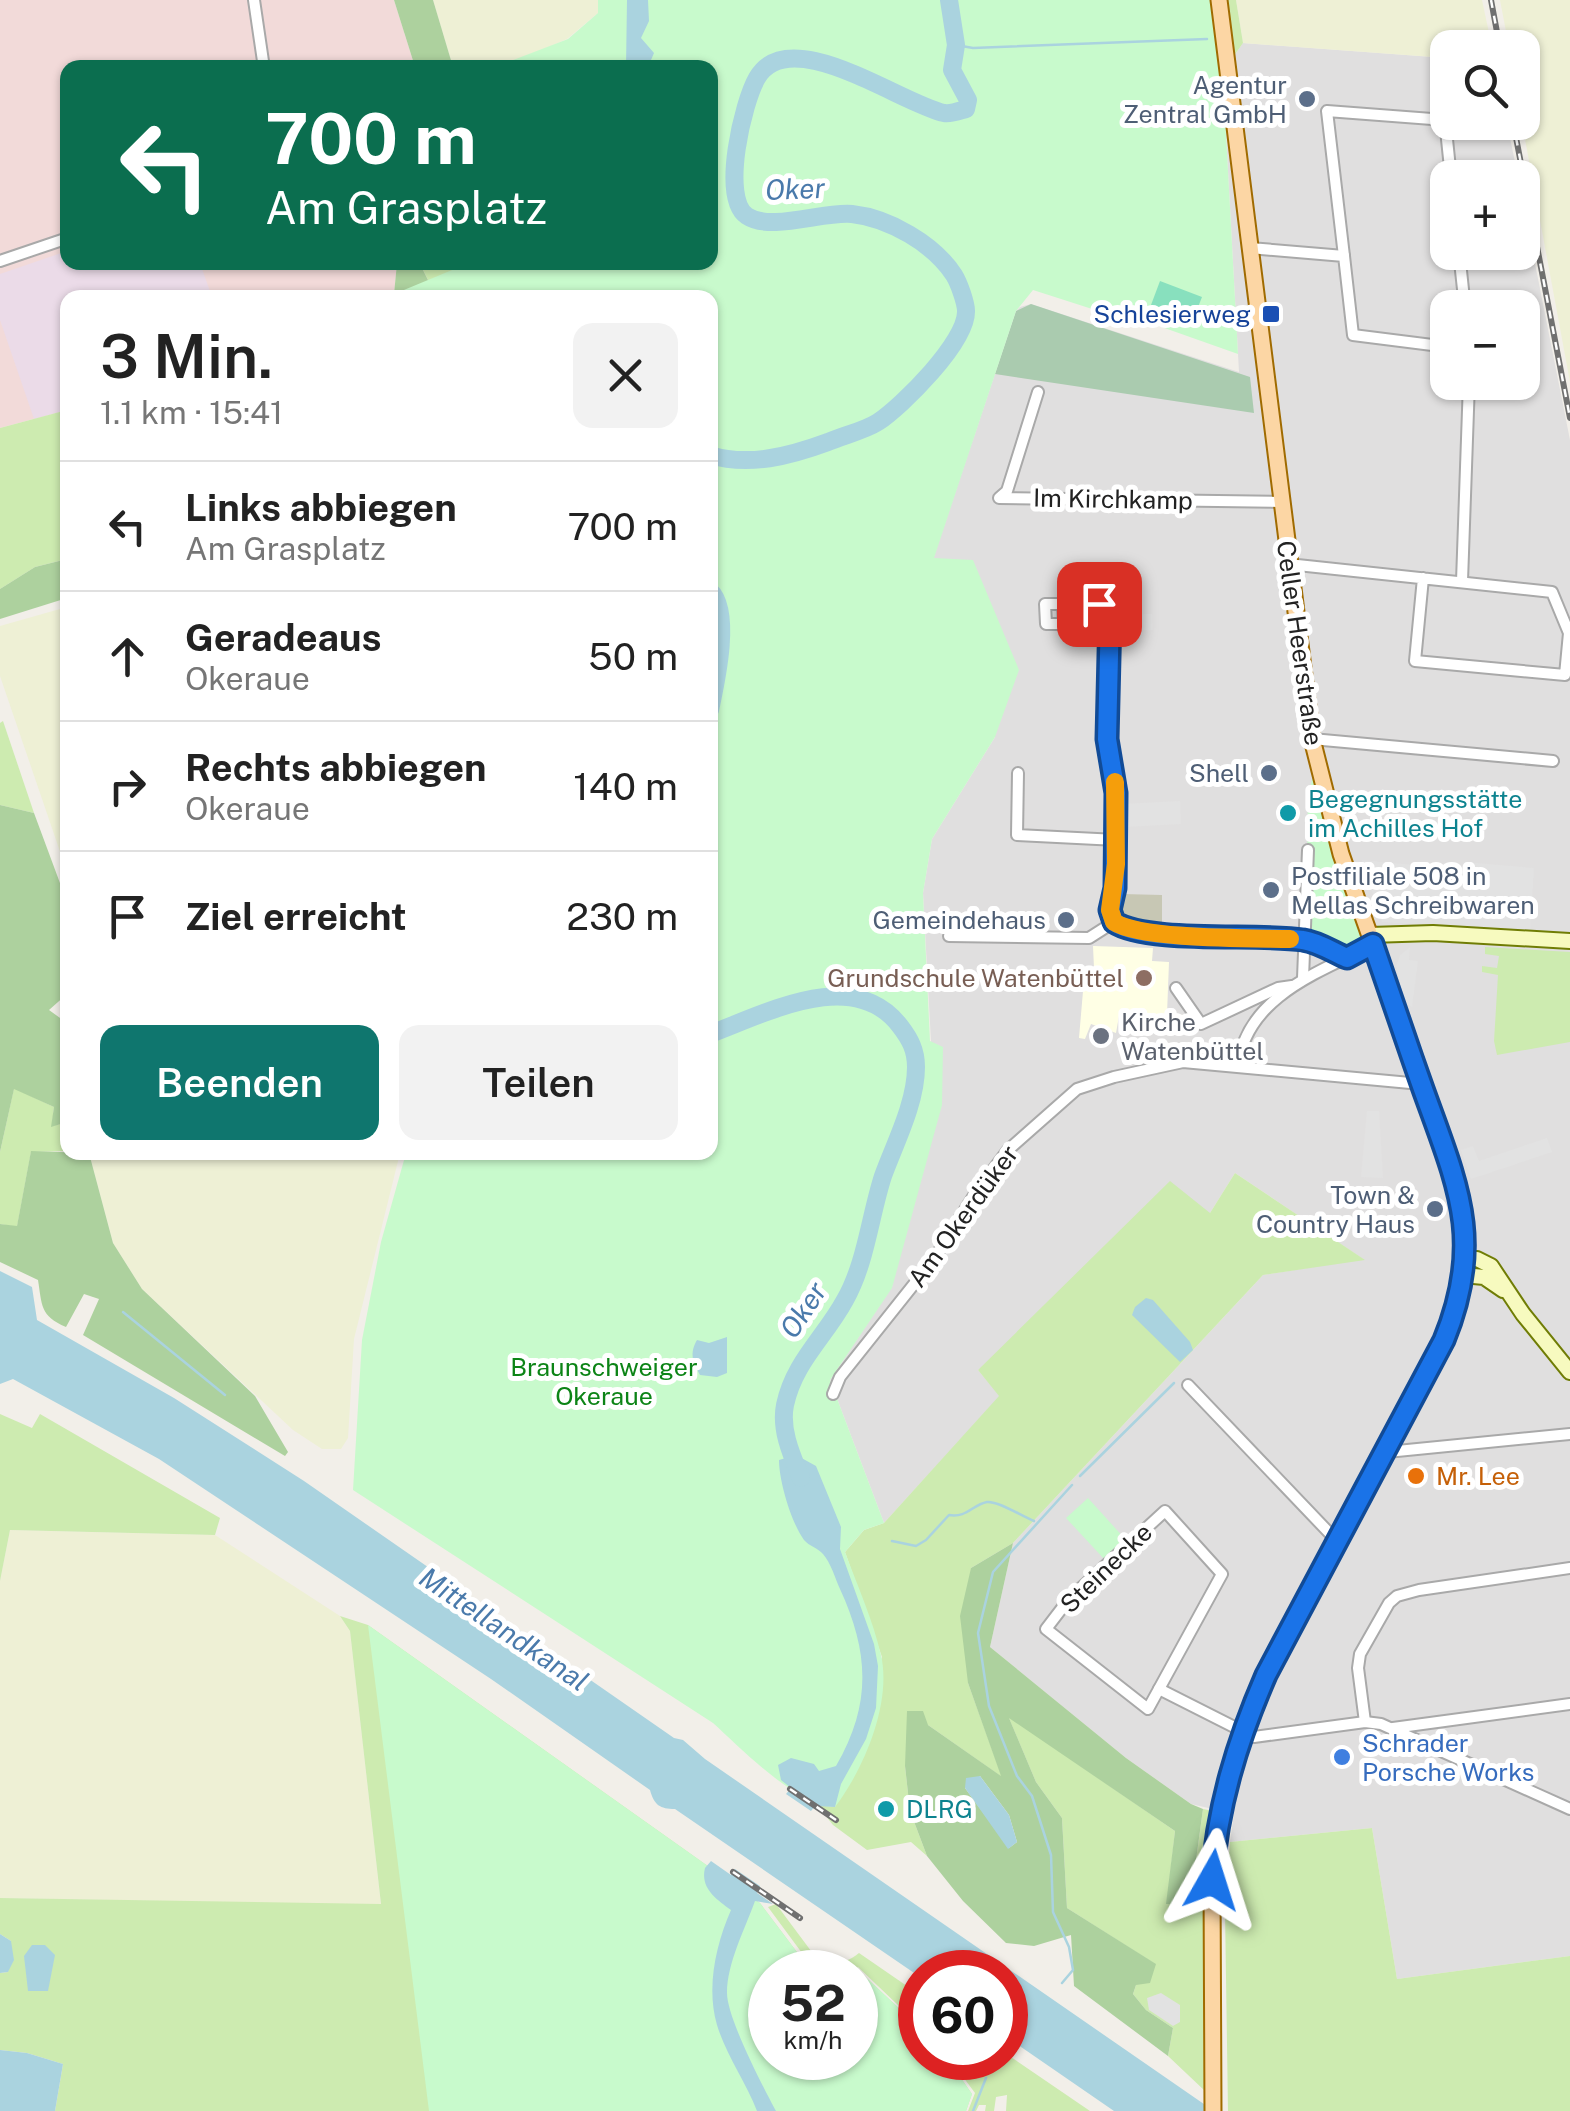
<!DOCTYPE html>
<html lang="de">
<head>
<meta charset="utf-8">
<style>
  :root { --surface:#fff; --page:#f2f2f2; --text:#222; --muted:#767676; --line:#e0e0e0; --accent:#0f766e }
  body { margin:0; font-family:"Public Sans",sans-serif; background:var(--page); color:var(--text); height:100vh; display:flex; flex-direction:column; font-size:38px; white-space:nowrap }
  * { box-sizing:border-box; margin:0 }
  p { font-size:32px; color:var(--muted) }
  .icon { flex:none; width:55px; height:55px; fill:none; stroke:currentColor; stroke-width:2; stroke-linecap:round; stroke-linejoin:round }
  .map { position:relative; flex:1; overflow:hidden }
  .sheet { position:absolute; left:60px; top:290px; width:658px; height:870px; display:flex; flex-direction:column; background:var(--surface); border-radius:20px; box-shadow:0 2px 8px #0004 }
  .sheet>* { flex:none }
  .banner { position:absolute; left:60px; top:60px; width:658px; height:210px; border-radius:20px; box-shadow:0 2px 8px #0004; background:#0b6e4f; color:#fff; overflow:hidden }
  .tools { position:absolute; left:1430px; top:30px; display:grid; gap:20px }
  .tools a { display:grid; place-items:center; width:110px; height:110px; border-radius:20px; background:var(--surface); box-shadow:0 2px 8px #0004; font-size:50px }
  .speed { position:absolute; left:748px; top:1950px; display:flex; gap:20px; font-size:50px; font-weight:700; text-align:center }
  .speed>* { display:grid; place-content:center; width:130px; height:130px; border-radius:50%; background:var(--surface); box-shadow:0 2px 8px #0004; line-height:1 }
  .speed small { font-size:25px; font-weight:400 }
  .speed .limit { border:15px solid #d22; background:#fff; color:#111 }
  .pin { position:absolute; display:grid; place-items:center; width:85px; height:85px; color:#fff; margin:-42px; border-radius:20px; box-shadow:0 5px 15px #0006 }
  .me { position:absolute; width:110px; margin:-55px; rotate:6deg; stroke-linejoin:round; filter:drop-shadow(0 0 8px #0008) }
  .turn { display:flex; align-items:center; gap:35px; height:210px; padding:0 40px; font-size:45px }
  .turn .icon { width:130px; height:130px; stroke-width:2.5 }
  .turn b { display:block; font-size:70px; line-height:85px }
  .round { display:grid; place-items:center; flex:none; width:105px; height:105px; border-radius:20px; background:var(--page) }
  .overview { display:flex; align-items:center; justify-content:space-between; height:170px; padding:0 40px }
  h1 { font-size:60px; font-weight:600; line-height:75px }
  .action { display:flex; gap:20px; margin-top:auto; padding:20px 40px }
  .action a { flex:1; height:115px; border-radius:20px; background:var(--accent); color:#fff; font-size:40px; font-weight:600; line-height:115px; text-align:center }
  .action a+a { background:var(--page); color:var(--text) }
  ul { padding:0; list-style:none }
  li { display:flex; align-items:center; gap:30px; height:130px; padding:0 40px; border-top:2px solid var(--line) }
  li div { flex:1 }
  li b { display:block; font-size:38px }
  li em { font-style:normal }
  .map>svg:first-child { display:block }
</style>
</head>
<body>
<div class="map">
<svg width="1570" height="2111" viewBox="0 0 1570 2111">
  <rect width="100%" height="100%" fill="#f2efe9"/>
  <!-- residential -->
  <path fill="#e0dfdf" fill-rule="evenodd" d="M1243,43L1447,58L1448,122L1507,123L1518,177L1448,178V252H1522L1523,203L1570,440V1956L1397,1979L1372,1828L1230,1842L1234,1814L1191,1804L1126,1758L990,1647L1013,1543L1263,1275L1363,1259L1235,1173L1210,1213L978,1370L1000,1396L884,1523L830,1380L892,1287L931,1042L923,893L932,839L995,737L933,559L1016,311L1020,307L1031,304L1239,372L1222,61L1231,60ZM1448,308H1522V382H1448Z"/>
  <!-- commercial -->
  <polygon fill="#f2dad9" points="0,0 394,0 415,67 68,68 68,262 397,263 394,294 385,298 68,298 67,410 0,428"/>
  <!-- industrial -->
  <polygon fill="#ebdbe8" points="67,251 68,262 200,263 212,297 68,298 67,410 34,419 0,320 0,274"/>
  <!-- education -->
  <polygon fill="#ffffe5" points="1093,946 1153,948 1152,961 1169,962 1167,1014 1185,1015 1184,1031 1126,1024 1126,1017 1119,1016 1116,1033 1091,1024 1085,1039 1079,1038 1085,968 1094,968"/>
  <!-- construction -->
  <polygon fill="#c7c7b4" points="1122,894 1162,895 1162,926 1122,925"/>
  <!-- farmland -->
  <g fill="#eef0d5">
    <polygon points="433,0 598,0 598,13 567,39 539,51 495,67 453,67"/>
    <polygon points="1236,0 1482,0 1492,47 1448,48 1447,58 1243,43"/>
    <polygon points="1500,0 1570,0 1570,382 1522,123 1522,48 1509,47"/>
    <polygon points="67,607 68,607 67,872 0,676 0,626"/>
    <polygon points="89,1153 400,1153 354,1339 348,1438 341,1449 322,1449 293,1430 142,1289 113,1243"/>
    <polygon points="10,1530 215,1535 340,1616 350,1631 381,1905 0,1898 0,1581"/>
  </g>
  <!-- grass -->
  <g fill="#cdebb0">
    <polygon points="1225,0 1236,0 1243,43 1231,60"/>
    <polygon points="431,263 473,263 429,282 423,270"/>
    <polygon points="67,410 67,559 35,567 0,589 0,428"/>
    <polygon points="3,721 34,813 0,805 0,723"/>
    <polygon points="1485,947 1570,952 1570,1042 1497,1055 1494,1041 1498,975 1482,972 1482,966 1497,968 1499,956 1485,954"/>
    <polygon points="14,1088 54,1107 52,1126 67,1122 67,1151 31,1152 17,1227 0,1224 0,1152"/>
    <polygon points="1235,1173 1365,1260 1263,1275 1013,1543 971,1568 968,1683 1002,1777 928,1725 905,1766 910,1811 927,1856 911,1842 867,1850 833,1825 817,1805 835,1807 882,1657 845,1552 864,1530 884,1523 999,1396 978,1370 1170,1181 1210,1213"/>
    <polygon points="0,1414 32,1428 40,1414 220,1518 215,1535 10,1530 0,1581"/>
    <polygon points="340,1616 368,1625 760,1903 812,1972 770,1972 770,2058 855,2058 855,1973 858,1970 920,2028 920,2058 947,2058 972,2094 966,2111 55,2111 63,2064 27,2053 0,2050 0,1973 8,1972 11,1941 0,1934 0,1898 381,1904 350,1631"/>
    <polygon points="1008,1716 1175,1831 1167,1904 1196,1892 1196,1860 1203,1809 1213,1811 1207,1870 1205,2091 1168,2056 1173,2028 1146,2010 1133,1994 1136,1985 1155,1964 1067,1908 1062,1818 1036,1782"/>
    <polygon points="1372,1828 1397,1979 1570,1956 1570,2111 1228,2111 1225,1910 1230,1842"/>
    <path d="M776,1904L817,1959C834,1963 845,1965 859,1953L920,1995V2026L858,1967L852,1972H816L768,1907Z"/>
    <polygon points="1005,2053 1090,2111 1006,2111 1007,2095 996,2097 994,2111 985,2111 986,2105 979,2105 976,2111 968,2111 975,2093 949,2058 1005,2058"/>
  </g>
  <!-- forest -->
  <g fill="#add19e" fill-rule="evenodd">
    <polygon points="394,0 433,0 453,67 415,67"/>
    <polygon points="397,263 431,263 423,270 429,282 544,297 385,298 394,294"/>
    <polygon points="67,559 67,598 0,619 0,589 35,567"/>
    <polygon points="0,805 34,813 67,902 67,994 49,1010 67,1023 67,1122 51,1127 54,1107 14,1089 0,1152"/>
    <path d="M31,1151L89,1153L113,1243L142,1289L255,1396L288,1452L285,1456L83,1335L99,1299L84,1294L66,1327C40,1316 42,1305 38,1280L0,1262V1224L17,1226Z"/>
    <path d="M1013,1543L990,1647L1126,1758L1191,1804L1203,1809L1196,1860L1197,1892L1183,1904H1166L1175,1831L1009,1718L1036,1782L1062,1818L1067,1908L1156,1964L1150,1983L1136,1985L1133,1994L1146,2010L1173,2028L1168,2056L1074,1986L1071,1935L1034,1946L1006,1943L963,1901L927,1856L910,1811L905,1766L907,1711H923L928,1725L1001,1776L968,1683L960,1616L971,1568ZM980,1776L1009,1815L1017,1842L1009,1848L965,1788Z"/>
  </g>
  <!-- cemetery -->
  <polygon fill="#aacbaf" points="1031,304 1250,377 1254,413 995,374 1016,311"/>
  <!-- park -->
  <g fill="#c8facc">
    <path d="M598,0H1212L1222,61L1238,354L1156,325L1147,313L1142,325L1033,290L1016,311L934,558L973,560L1019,670L995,737L932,839L923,893L930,1041L943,1047L942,1105L892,1288L830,1380L884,1523L864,1530L845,1552C857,1585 873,1620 881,1655C892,1703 864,1769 835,1807C794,1804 743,1750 713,1723L353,1490L362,1340L381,1242L406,1153L710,1152V298L387,297L469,263L710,262V68L495,67L568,39L598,13Z"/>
    <polygon points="1317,760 1373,945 1347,957 1306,940 1308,796"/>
    <polygon points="1088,1498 1126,1540 1105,1560 1066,1518"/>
    <polygon points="368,1625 760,1903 812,1972 770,1972 770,2058 855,2058 855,1973 858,1970 920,2028 920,2058 947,2058 972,2094 966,2111 429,2111"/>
  </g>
  <!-- pitch -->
  <polygon fill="#88e0be" points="1160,281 1202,297 1193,320 1151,305"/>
  <!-- parking -->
  <g fill="#e2e2e2">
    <polygon points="1118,570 1133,571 1132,610 1117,609"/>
    <polygon points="1152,614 1153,630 1117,631 1120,615"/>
    <polygon points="1180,801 1181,824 1124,827 1123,804"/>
    <polygon points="1362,860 1463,870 1464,862 1534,868 1530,931 1382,922"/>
    <polygon points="1410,947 1409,960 1418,961 1412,1007 1404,1002 1396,966 1400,955"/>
    <polygon points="1367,1111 1379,1111 1383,1178 1361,1177"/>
    <polygon points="1547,1138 1552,1152 1471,1179 1461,1150 1473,1146 1479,1161"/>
    <polygon points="1161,1993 1180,2005 1180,2022 1173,2026 1149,2010 1147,1998"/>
  </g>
  <!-- water -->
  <g fill="#aad3df">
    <polygon points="627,0 648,0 649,21 641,38 654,53 648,67 626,67"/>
    <path d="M0,1271L32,1287L37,1320L174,1398L304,1481L674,1738L683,1740L705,1759L1214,2111H1114L1005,2036V1972H920V1977L675,1809C660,1809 654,1805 650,1790L491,1679L159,1459L13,1379L0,1384Z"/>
    <polygon points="1146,1298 1153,1300 1190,1342 1193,1350 1180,1362 1132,1315 1135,1307"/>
    <path d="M727,1337V1373L717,1377L700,1375C693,1362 689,1354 697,1340L709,1343Z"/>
    <path d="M796,1455L816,1466L841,1527L840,1549L874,1644L878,1666L876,1708L866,1739L841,1784L835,1807L815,1806L811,1811L786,1794L791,1788L781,1780L778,1765L791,1758L814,1764L819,1771L836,1766C872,1704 869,1652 840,1589C835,1578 831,1563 823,1554C818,1548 809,1546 804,1540C791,1522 779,1481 779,1460Z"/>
    <polygon points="980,1776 1009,1815 1017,1842 1008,1849 965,1788 966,1778"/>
    <path d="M711,1861L731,1875L735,1869L760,1886L757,1893L773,1904L755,1901C745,1929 727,1963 727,1993C727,2018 763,2087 776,2111H757C746,2082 726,2055 717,2025C706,1988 716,1944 731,1910C716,1899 700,1888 705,1868Z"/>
    <polygon points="0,1934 11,1941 14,1960 8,1972 0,1973"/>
    <polygon points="32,1945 45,1945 55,1955 48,1991 28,1991 24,1956"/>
    <polygon points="0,2050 27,2053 63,2064 55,2111 0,2111"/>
  </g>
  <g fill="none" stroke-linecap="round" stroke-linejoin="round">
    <!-- stream -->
    <g stroke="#aad3df" stroke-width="2.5">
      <polyline points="956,45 973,48 1207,39"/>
      <polyline points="123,1312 225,1395"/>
      <polyline points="1080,1476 1174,1383"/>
      <path d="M892,1541L916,1546L926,1540L949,1515C967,1518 972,1505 987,1502C999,1501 1021,1516 1034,1521"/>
      <polyline points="1062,1983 1073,1970 1069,1947 1053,1912 1051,1855 1032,1796 1017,1776 989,1706 978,1633 993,1572 1072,1485"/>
      <polyline points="973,2111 986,2078"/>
    </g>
    <!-- river -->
    <g stroke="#aad3df" stroke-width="18">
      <path d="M710,455C749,467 790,456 828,442C844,435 864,431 878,422C902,406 967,342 966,311C966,303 959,283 954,275C934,244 889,218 852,214C824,211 771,232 747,216C720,198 743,102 757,78C789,22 900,103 944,113C952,114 959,111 966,109L968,100L952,70L956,45L949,0"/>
      <path d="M710,591C732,611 716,682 710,710"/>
      <path d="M710,1034C765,1014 854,965 900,1026C910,1039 916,1050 916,1067C916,1103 895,1143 883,1176C870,1216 866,1263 845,1300C825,1337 794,1362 785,1405C780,1430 792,1456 801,1478"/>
    </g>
    <defs>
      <g id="street">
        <polyline points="254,0 264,68"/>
        <polyline points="1250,248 1344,256 1353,335 1448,347"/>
        <polyline points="1459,252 1465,308"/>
        <polyline points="1344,256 1327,111 1445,120 1451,178"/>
        <polyline points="0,261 68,238"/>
        <polyline points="1038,392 1007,491 999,498 1281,502"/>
        <polyline points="1288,564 1552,592 1569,633 1565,675 1415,661 1423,578"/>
        <polyline points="1462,581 1469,382"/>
        <polyline points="1063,604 1064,624 1046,624 1045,604 1099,604 1109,614 1107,739 1116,793 1115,889 1111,911 1114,922"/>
        <polyline points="1312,739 1553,761"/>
        <polyline points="1018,773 1017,835 1117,840"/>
        <path d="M949,936L1089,938L1114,922C1144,943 1261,933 1303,940C1318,942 1333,952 1347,957"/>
        <polyline points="1303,978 1308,850"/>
        <polyline points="1176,988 1201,1024 1278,988 1292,986"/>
        <path d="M1238,1066C1246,997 1319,972 1373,945"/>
        <polyline points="1188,1385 1337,1541"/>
        <polyline points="833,1394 840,1377 934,1259 975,1194 1008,1150 1077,1089 1114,1077 1183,1062 1421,1084"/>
        <polyline points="1387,1452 1570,1434"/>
        <polygon points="1165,1511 1222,1574 1148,1709 1046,1629 1069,1599"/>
        <polyline points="1159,1689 1254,1737 1365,1722 1381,1724 1570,1809"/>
        <polyline points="1365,1722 1358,1668 1360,1654 1389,1603 1397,1596 1419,1590 1570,1568"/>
        <polyline points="1393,1728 1570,1704"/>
      </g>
      <g id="secondary">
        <polyline points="1370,935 1433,933 1570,941"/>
        <polyline points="1465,1259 1477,1259 1491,1266 1523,1314 1570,1372"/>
        <polyline points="1463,1275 1484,1277 1503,1290"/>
      </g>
      <path id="primary" d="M1213,2111L1212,1880L1228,1774L1241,1733L1266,1675L1444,1340C1467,1284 1470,1231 1454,1174L1341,854L1312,739L1219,0"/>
    </defs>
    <!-- street casing -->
    <use href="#street" stroke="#a9a9a9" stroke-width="14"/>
    <!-- secondary casing -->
    <use href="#secondary" stroke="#707d05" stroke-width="18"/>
    <!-- primary casing -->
    <use href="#primary" stroke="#a06b00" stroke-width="19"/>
    <!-- street -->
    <use href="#street" stroke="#fff" stroke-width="10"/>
    <!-- secondary -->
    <use href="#secondary" stroke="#f7fabf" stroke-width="14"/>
    <!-- primary -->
    <use href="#primary" stroke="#fcd6a4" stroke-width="15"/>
    <defs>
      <g id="rail">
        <polyline points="1491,0 1500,48"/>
        <polyline points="1513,122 1570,418"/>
        <polyline points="790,1789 836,1820"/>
        <polyline points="733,1872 800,1918"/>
      </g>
    </defs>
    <!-- rail casing -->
    <use href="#rail" stroke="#707070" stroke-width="6"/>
    <!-- rail -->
    <use href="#rail" stroke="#fff" stroke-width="2.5" stroke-dasharray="8" stroke-linecap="butt"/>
  </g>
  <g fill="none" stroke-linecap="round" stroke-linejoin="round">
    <defs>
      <path id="route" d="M1099,604L1110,614L1107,739L1116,793L1115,888L1110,910L1114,922C1147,944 1259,933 1303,940C1318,942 1333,952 1347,958L1373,944C1390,993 1406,1041 1423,1089C1457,1184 1485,1240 1444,1340L1266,1675C1237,1742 1217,1807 1212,1880"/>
    </defs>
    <!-- route casing -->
    <use href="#route" stroke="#114b97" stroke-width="25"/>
    <!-- route -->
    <use href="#route" stroke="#1a73e8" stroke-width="18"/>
    <!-- slow -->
    <path stroke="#f59e0b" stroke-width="18" d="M1115,782L1116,864L1110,910L1114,922C1142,940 1253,938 1290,939"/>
  </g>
  <!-- markers -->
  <g fill="#5c6f8a" stroke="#fff" stroke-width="4">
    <circle cx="1307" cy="99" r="10"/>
    <circle cx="1269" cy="773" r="10"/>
    <circle cx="1271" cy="890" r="10"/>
    <circle cx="1066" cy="920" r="10"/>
    <circle cx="1435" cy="1209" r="10"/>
  </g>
  <rect fill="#1a4fb4" stroke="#fff" stroke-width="4" x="1261" y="304" width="20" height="20" rx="5"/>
  <g fill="#0f9aa8" stroke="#fff" stroke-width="4">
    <circle cx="1288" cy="813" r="10"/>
    <circle cx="886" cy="1809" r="10"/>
  </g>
  <circle fill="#8d6e63" stroke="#fff" stroke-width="4" cx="1144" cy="978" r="10"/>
  <circle fill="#6b7280" stroke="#fff" stroke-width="4" cx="1101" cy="1036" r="10"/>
  <circle fill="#e8710a" stroke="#fff" stroke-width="4" cx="1416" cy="1476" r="10"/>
  <circle fill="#3f7fe0" stroke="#fff" stroke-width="4" cx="1342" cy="1757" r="10"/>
  <g text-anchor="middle" stroke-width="10" stroke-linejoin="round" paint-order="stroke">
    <!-- service labels -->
    <g font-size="25" fill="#4e5e75" stroke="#fff" text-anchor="end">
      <text x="1287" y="94">Agentur<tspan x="1287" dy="29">Zentral GmbH</tspan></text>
      <text x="1249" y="782">Shell</text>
      <text x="1291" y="885" text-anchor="start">Postfiliale 508 in<tspan x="1291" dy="29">Mellas Schreibwaren</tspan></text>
      <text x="1046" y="929">Gemeindehaus</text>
      <text x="1415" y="1204">Town &amp;<tspan x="1415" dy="29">Country Haus</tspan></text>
    </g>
    <!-- transit labels -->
    <g font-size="25" fill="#164399" stroke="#fff" text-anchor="end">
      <text x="1251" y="323">Schlesierweg</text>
    </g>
    <!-- street labels -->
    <g font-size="25" fill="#222" stroke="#fff">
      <text transform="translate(1113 499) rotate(1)" y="9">Im Kirchkamp</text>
      <text transform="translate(1300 643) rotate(82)" y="9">Celler Heerstraße</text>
      <text transform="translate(963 1216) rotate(-54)" y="9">Am Okerdüker</text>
      <text transform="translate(1106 1568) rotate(-44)" y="9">Steinecke</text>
    </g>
    <!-- culture labels -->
    <g font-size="25" fill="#0d838f" stroke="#fff" text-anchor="start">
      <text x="1308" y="808">Begegnungsstätte<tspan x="1308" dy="29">im Achilles Hof</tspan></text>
      <text x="906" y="1818">DLRG</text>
    </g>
    <!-- education labels -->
    <g font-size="25" fill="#785e54" stroke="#fff" text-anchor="end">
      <text x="1124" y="987">Grundschule Watenbüttel</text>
    </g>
    <!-- worship labels -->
    <g font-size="25" fill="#5b616d" stroke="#fff" text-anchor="start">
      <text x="1121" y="1031">Kirche<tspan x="1121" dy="29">Watenbüttel</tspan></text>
    </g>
    <!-- park labels -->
    <g font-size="25" fill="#0c8416" stroke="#fff">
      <text x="604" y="1376">Braunschweiger<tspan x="604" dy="29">Okeraue</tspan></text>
    </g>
    <!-- food labels -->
    <g font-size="25" fill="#c56008" stroke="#fff" text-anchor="start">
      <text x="1436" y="1485">Mr. Lee</text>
    </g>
    <!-- shop labels -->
    <g font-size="25" fill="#366cbe" stroke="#fff" text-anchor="start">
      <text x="1362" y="1752">Schrader<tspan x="1362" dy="29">Porsche Works</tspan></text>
    </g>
    <!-- water labels -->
    <g font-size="28" font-style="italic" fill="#4a7aab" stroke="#fff">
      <text transform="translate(795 189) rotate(-2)" y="10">Oker</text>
      <text transform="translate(803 1310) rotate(-57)" y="10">Oker</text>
      <text transform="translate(504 1629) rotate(34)" y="10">Mittellandkanal</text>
    </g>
  </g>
</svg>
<div class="tools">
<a><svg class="icon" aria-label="search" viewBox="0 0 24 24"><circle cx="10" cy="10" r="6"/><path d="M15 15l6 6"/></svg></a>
<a>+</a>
<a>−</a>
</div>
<div class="speed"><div>52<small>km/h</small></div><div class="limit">60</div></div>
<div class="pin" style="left:1099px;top:604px;background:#d93025"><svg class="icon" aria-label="arrive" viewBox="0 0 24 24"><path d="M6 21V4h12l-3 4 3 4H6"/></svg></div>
<svg class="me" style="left:1212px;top:1880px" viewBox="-20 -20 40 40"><path d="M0-17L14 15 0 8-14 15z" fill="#1a73e8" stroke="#fff" stroke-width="4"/></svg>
<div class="banner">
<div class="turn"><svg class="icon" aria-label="left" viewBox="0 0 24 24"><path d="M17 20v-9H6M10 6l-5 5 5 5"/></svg><div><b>700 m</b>Am Grasplatz</div></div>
</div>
<section class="sheet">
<div class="overview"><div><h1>3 Min.</h1><p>1.1 km · 15:41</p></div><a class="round"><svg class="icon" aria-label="close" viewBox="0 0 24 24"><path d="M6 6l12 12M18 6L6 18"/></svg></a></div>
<ul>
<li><svg class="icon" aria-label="left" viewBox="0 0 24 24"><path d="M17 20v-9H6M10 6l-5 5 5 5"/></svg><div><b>Links abbiegen</b><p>Am Grasplatz</p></div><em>700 m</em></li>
<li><svg class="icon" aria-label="ahead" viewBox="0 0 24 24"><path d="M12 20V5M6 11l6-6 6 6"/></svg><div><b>Geradeaus</b><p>Okeraue</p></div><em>50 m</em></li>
<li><svg class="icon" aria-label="right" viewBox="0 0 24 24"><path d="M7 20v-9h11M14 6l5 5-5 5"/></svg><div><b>Rechts abbiegen</b><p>Okeraue</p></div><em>140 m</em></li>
<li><svg class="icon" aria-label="arrive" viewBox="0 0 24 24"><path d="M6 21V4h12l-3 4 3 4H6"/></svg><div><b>Ziel erreicht</b></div><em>230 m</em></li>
</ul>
<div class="action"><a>Beenden</a><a>Teilen</a></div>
</section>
</div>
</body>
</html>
